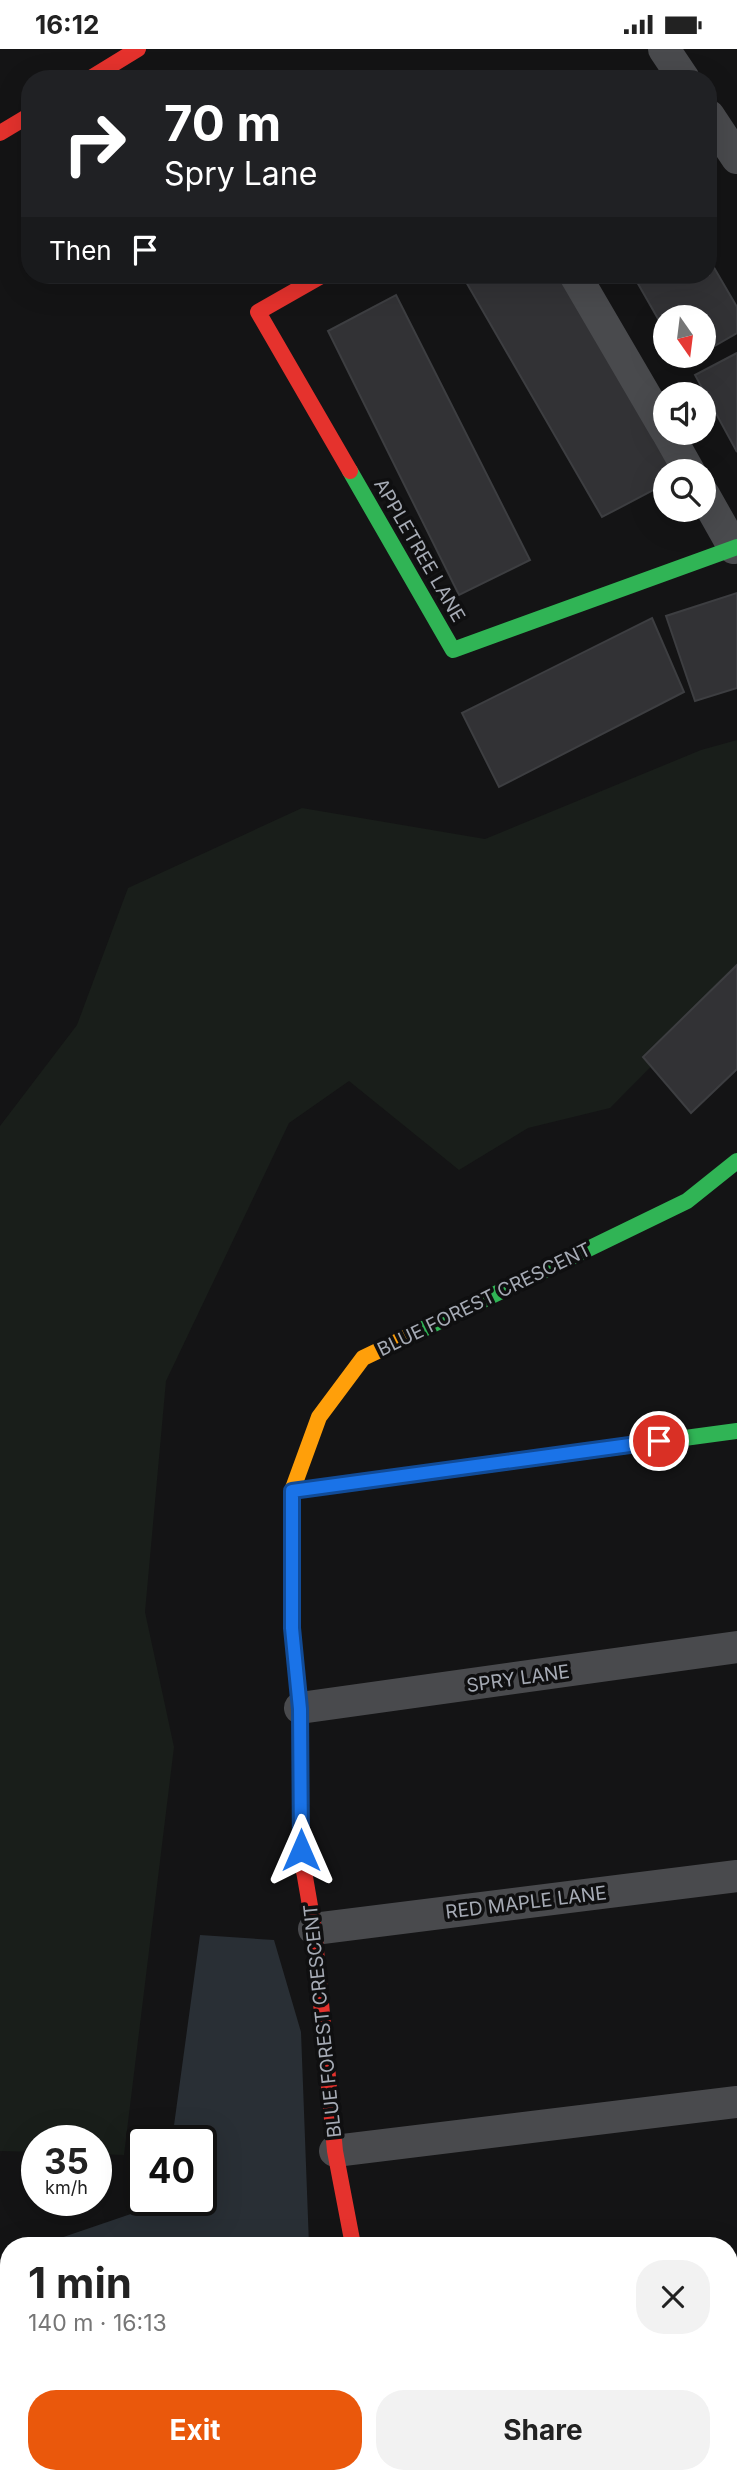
<!DOCTYPE html>
<html lang="en">
<head>
<meta charset="utf-8">
<style>
  :root { --surface:#fff; --page:#f2f2f2; --text:#222; --muted:#767676; --accent:#ea580c }
  body { margin:0; font-family:Inter,sans-serif; background:var(--page); color:var(--text); height:100vh; display:flex; flex-direction:column; font-size:26px; white-space:nowrap }
  * { box-sizing:border-box; margin:0 }
  p { font-size:23px; color:var(--muted) }
  .icon { flex:none; width:38px; height:38px; fill:none; stroke:currentColor; stroke-width:2; stroke-linecap:round; stroke-linejoin:round }
  .map { position:relative; flex:1; overflow:hidden }
  .side { position:absolute; left:0px; top:2188px; width:738px; height:247px; display:flex; flex-direction:column; background:var(--surface); border-radius:28px 28px 0 0; box-shadow:0 7px 28px #0002 }
  .side>* { flex:none }
  .top-card { position:absolute; left:21px; top:21px; width:696px; height:214px; border-radius:28px; box-shadow:0 7px 28px #0002; background:#202124; color:#fff; overflow:hidden }
  .needle { width:46px; rotate:166deg }
  .fabs { position:absolute; left:653px; top:256px; display:grid; gap:14px }
  .fabs a { display:grid; place-items:center; width:63px; height:63px; border-radius:50%; background:var(--surface); box-shadow:0 7px 28px #0002; font-size:35px }
  .speed { position:absolute; left:21px; top:2076px; display:flex; gap:14px; font-size:35px; font-weight:700; text-align:center }
  .speed>* { display:grid; place-content:center; width:91px; height:91px; border-radius:50%; background:var(--surface); box-shadow:0 7px 28px #0002; line-height:1 }
  .speed small { font-size:18px; font-weight:400 }
  .speed .limit { border:4px solid #111; border-radius:10px; background:#fff; color:#111 }
  .pin { position:absolute; display:grid; place-items:center; width:60px; height:60px; color:#fff; margin:-30px; border:4px solid #fff; border-radius:50%; box-shadow:0 2px 7px #0007 }
  .me { position:absolute; width:77px; margin:-38px; rotate:0deg; stroke-linejoin:round; filter:drop-shadow(0 0 5px #0008) }
  .turn { display:flex; align-items:center; gap:24px; height:147px; padding:0 28px; font-size:32px }
  .turn .icon { width:91px; height:91px; stroke-width:2.5 }
  .turn b { display:block; font-size:49px; line-height:60px }
  .then { display:flex; align-items:center; height:66px; padding:0 28px; background:#0003; gap:14px; font-size:26px }
  .round { display:grid; place-items:center; flex:none; width:74px; height:74px; border-radius:28px; background:var(--page) }
  .head { display:flex; align-items:center; justify-content:space-between; height:119px; padding:0 28px }
  h1 { font-size:42px; font-weight:700; line-height:52px }
  .action { display:flex; gap:14px; margin-top:auto; padding:14px 28px }
  .action a { flex:1; height:80px; border-radius:28px; background:var(--accent); color:#fff; font-size:28px; font-weight:700; line-height:80px; text-align:center }
  .action a+a { background:var(--page); color:var(--text) }
  .status { display:flex; justify-content:space-between; align-items:center; height:49px; padding:0 35px; background:var(--surface); direction:ltr }
  .status svg { height:19px; fill:currentColor }
  .map>svg:first-child { display:block }
</style>
</head>
<body>
<div class="status"><b>16:12</b><svg viewBox="0 0 49 12"><path d="M0 12V9h3v3zM5 12V6h3v6zM10 12V3h3v9zM15 12V0h3v12zM26 1h20v11H26zM47 4h2v5h-2z"/></svg></div>
<div class="map">
<svg width="737" height="2433" viewBox="0 0 737 2433">
  <rect width="100%" height="100%" fill="#141415"/>
  <!-- green -->
  <polygon fill="#191e1a" points="737,691 737,931 610,1059 528,1079 459,1121 349,1032 289,1074 166,1332 145,1563 174,1698 124,2106 96,2105 96,2091 37,2091 37,2103 0,2102 0,1077 77,976 128,839 302,759 485,790 701,701"/>
  <!-- water -->
  <g fill="#292f35">
    <polygon points="200,1886 274,1891 301,1983 309,2196 40,2196 163,2154 164,2151 201,2151 201,2091 172,2091"/>
    <polygon points="9,2332 9,2426 253,2426 243,2433 13,2433 0,2427"/>
  </g>
  <!-- building -->
  <g fill="#323235" stroke="#3d3e41" stroke-width="2">
    <polygon points="709,210 737,258 737,284 704,303 704,268 665,268 665,282 633,226 709,226"/>
    <polygon points="462,226 563,226 674,422 665,422 665,435 602,468"/>
    <polygon points="396,246 530,511 459,546 328,282"/>
    <polygon points="737,304 737,403 695,326"/>
    <polygon points="737,544 737,639 695,652 666,567"/>
    <polygon points="652,569 684,643 499,738 462,664"/>
    <polygon points="737,916 737,1020 691,1064 643,1008"/>
    <polygon points="737,2425 737,2433 669,2433"/>
  </g>
  <g fill="none" stroke-linecap="round" stroke-linejoin="round">
    <!-- street -->
    <g stroke="#494a4d" stroke-width="32">
      <polyline points="664,0 684,30"/>
      <polyline points="709,67 737,109"/>
      <polyline points="575,226 665,380"/>
      <polyline points="667,383 689,422"/>
      <polyline points="704,446 734,499"/>
      <polyline points="300,1659 737,1598"/>
      <polyline points="314,1880 737,1827"/>
      <polyline points="335,2102 737,2053"/>
      <polyline points="730,2368 737,2367"/>
    </g>
    <!-- fast -->
    <g stroke="#30b455" stroke-width="16">
      <polyline points="350,422 453,601 737,498"/>
      <polyline points="409,1287 687,1152 737,1112"/>
      <polyline points="292,1442 737,1382"/>
    </g>
    <!-- slow -->
    <polyline stroke="#ff9f0a" stroke-width="16" points="304,1822 301,1801 300,1659 292,1579 292,1442 319,1368 363,1309 409,1287"/>
    <!-- jam -->
    <g stroke="#e5322d" stroke-width="16">
      <polyline points="89,30 138,0"/>
      <polyline points="0,84 30,66"/>
      <polyline points="323,226 258,263 350,422"/>
      <polyline points="304,1822 314,1880 335,2102 353,2196"/>
    </g>
  </g>
  <g fill="none" stroke-linecap="round" stroke-linejoin="round">
    <defs>
      <polyline id="route" points="301,1801 300,1660 292,1579 292,1442 659,1392"/>
    </defs>
    <!-- route casing -->
    <use href="#route" stroke="#114b97" stroke-width="18"/>
    <!-- route -->
    <use href="#route" stroke="#1a73e8" stroke-width="12"/>
  </g>
  <g text-anchor="middle" stroke-width="7" stroke-linejoin="round" paint-order="stroke">
    <!-- street labels -->
    <g font-size="19" fill="#a6abb5" stroke="#0f0f10">
      <text transform="translate(420 501) rotate(60)" y="7">APPLETREE LANE</text>
      <text transform="translate(484 1250) rotate(-26)" y="7">BLUE FOREST CRESCENT</text>
      <text transform="translate(518 1629) rotate(-8)" y="7">SPRY LANE</text>
      <text transform="translate(526 1853) rotate(-7)" y="7">RED MAPLE LANE</text>
      <text transform="translate(322 1972) rotate(-96)" y="7">BLUE FOREST CRESCENT</text>
    </g>
  </g>
</svg>
<div class="fabs">
<a><svg class="needle" viewBox="-14 -14 28 28"><path d="M0-13l5 13h-10z" fill="#e53935"/><path d="M0 13l5-13h-10z" fill="#767676"/></svg></a>
<a><svg class="icon" aria-label="sound" viewBox="0 0 24 24"><path d="M4 9h4l5-4v14l-5-4H4zM17 9q2 3 0 6"/></svg></a>
<a><svg class="icon" aria-label="search" viewBox="0 0 24 24"><circle cx="10" cy="10" r="6"/><path d="M15 15l6 6"/></svg></a>
</div>
<div class="speed"><div>35<small>km/h</small></div><div class="limit">40</div></div>
<div class="pin" style="left:659px;top:1392px;background:#d93025"><svg class="icon" aria-label="arrive" viewBox="0 0 24 24"><path d="M6 21V4h12l-3 4 3 4H6"/></svg></div>
<svg class="me" style="left:301px;top:1801px" viewBox="-20 -20 40 40"><path d="M0-17L14 15 0 8-14 15z" fill="#1a73e8" stroke="#fff" stroke-width="4"/></svg>
<div class="top-card">
<div class="turn"><svg class="icon" aria-label="right" viewBox="0 0 24 24"><path d="M7 20v-9h11M14 6l5 5-5 5"/></svg><div><b>70 m</b>Spry Lane</div></div>
<div class="then">Then<svg class="icon" aria-label="arrive" viewBox="0 0 24 24"><path d="M6 21V4h12l-3 4 3 4H6"/></svg></div>
</div>
<section class="side">
<div class="head"><div><h1>1 min</h1><p>140 m · 16:13</p></div><a class="round"><svg class="icon" aria-label="close" viewBox="0 0 24 24"><path d="M6 6l12 12M18 6L6 18"/></svg></a></div>
<div class="action"><a>Exit</a><a>Share</a></div>
</section>
</div>
</body>
</html>
